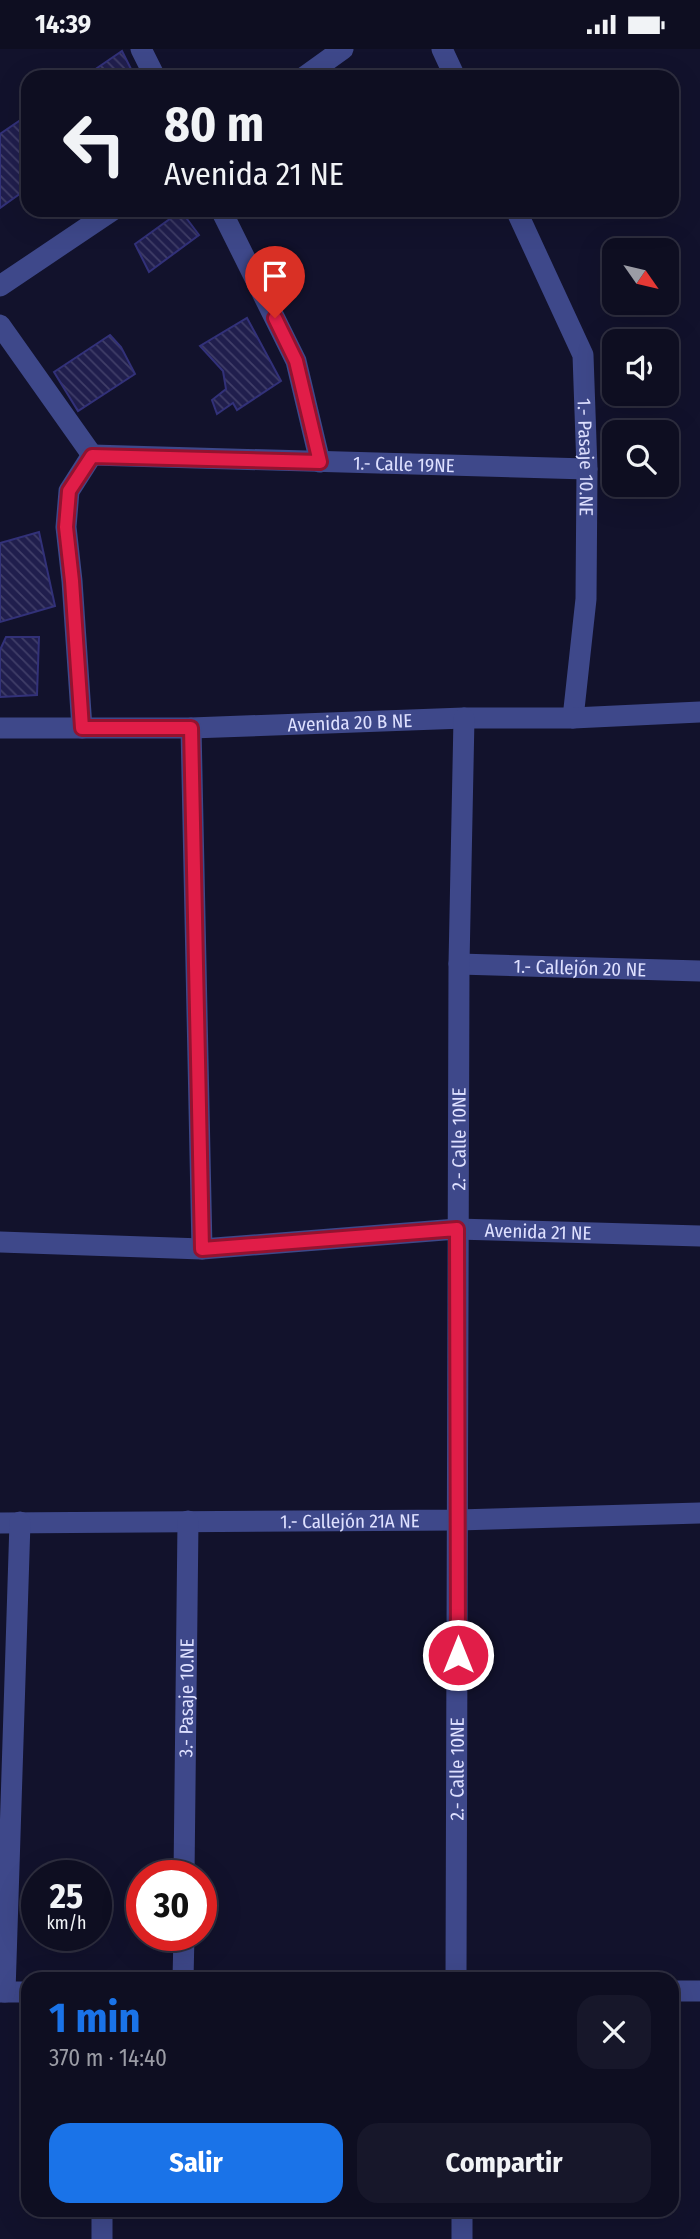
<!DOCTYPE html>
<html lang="es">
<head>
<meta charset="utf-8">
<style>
  :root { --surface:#0e0e21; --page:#17172a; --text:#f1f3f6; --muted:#9b9ca5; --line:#2e2e3f; --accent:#1a73e8 }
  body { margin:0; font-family:"Fira Sans Condensed",sans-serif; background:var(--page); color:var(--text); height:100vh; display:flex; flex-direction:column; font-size:26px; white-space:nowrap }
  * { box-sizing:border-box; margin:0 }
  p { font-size:23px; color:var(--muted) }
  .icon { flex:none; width:38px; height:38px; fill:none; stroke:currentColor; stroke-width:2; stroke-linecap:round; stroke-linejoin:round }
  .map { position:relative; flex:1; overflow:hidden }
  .panel { position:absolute; left:21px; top:1923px; width:658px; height:245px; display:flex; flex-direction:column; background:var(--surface); border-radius:21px; box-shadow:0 7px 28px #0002,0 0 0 2px var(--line) }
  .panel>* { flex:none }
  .banner { position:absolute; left:21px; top:21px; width:658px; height:147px; border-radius:21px; box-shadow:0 7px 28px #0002,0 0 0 2px var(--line); background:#0e0e21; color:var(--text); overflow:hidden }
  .needle { width:46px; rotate:124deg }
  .tools { position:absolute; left:602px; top:189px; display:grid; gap:14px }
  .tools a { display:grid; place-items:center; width:77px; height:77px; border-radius:14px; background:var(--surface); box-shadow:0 7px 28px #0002,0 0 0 2px var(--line); font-size:35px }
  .speed { position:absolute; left:21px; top:1811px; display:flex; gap:14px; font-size:35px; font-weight:700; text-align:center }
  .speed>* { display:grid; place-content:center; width:91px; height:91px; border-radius:50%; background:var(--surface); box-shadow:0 7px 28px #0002,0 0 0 2px var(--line); line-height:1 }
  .speed small { font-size:18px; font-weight:400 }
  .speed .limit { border:10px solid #d22; background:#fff; color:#111 }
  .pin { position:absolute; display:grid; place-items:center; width:60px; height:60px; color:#fff; margin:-72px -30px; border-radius:50% 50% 50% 0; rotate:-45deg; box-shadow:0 0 7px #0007 }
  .pin .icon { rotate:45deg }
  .me { position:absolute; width:77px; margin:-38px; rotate:0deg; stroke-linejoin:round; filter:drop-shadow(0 0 5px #0008) }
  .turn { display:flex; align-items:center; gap:24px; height:147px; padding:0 28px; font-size:32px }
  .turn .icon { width:91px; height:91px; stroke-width:2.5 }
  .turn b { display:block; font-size:49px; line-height:60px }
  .round { display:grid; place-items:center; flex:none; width:74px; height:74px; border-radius:21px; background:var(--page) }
  .headline { display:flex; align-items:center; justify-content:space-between; height:119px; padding:0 28px }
  h1 { font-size:42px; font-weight:700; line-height:52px; color:var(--accent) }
  .button { display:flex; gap:14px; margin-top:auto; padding:14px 28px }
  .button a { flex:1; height:80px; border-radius:21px; background:var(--accent); color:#fff; font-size:28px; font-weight:700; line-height:80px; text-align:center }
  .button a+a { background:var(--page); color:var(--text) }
  .status { display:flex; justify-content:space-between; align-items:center; height:49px; padding:0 35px; background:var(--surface); direction:ltr }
  .status svg { height:19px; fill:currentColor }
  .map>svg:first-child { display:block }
</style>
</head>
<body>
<div class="status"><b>14:39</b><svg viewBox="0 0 49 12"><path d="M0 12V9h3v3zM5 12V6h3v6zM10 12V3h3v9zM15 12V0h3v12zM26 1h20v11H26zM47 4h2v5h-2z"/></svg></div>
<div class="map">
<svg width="700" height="2190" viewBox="0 0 700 2190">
  <defs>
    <pattern id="building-back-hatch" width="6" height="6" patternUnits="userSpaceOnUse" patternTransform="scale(1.75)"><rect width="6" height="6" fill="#201e4d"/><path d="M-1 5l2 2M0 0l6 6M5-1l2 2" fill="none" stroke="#403e68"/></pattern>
  </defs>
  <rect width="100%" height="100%" fill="#12122c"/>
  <!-- building -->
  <g fill="url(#building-back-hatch)" stroke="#323179" stroke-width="2">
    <polygon points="122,2 135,28 84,28"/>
    <polygon points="28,66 28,139 0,159 0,85"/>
    <polygon points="181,162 199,186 149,223 135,195"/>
    <polygon points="247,269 281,332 237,361 233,354 217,365 212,351 226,340 223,322 200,297"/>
    <polygon points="110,286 121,298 135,325 78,362 54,323"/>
    <polygon points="39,483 55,557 0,573 0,494"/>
    <polygon points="6,588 39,588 37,646 0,648 0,601"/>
  </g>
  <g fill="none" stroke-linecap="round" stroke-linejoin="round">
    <!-- minor -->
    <g stroke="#3e488a" stroke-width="21">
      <polyline points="141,0 155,28"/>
      <polyline points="442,0 455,28"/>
      <polyline points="304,28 343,0"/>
      <polyline points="221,161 296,312 320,413"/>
      <path id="s1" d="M516,161L583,306L587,420L586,550L573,669"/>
      <polyline points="0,237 113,161"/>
      <polyline points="0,276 92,406"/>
      <path id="s2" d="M92,406L587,420"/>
      <path id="s3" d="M0,679H191L464,669H573L700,663"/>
      <polyline points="82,679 72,532 66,478 69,442 92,406"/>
      <polyline points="191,679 202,1200"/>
      <path id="s4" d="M459,915L700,922"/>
      <path id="s5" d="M0,1193L202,1200L457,1180L700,1187"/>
      <path id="s6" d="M0,1474L458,1471L700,1464"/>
      <path id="s7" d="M184,1827L188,1472"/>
      <polyline points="183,1930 184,1886"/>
      <path id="s8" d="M456,1930L459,915L464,669"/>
      <polyline points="672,1942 700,1942"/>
      <polyline points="0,1943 28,1943"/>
      <polyline points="5,1943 20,1473"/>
      <polyline points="462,2161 462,2190"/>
      <polyline points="102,2190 102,2161"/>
    </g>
  </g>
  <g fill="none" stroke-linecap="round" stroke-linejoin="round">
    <defs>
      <polyline id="route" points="275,269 296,312 320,413 92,407 69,442 66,478 72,532 82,679 191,679 202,1200 457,1180 458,1606"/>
    </defs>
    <!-- route casing -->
    <use href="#route" stroke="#92132f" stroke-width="18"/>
    <!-- route -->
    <use href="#route" stroke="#e11d48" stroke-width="12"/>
  </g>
  <g text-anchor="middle" stroke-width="7" stroke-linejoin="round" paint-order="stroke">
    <!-- street labels -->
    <g font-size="19" fill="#dee0ff" stroke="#12122c">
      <text dy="7" stroke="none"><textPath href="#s1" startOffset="262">1.- Pasaje 10.NE</textPath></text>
      <text dy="7" stroke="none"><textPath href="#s2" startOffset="312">1.- Calle 19NE</textPath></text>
      <text dy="7" stroke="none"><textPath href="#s3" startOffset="350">Avenida 20 B NE</textPath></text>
      <text dy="7" stroke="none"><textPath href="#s4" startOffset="121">1.- Callejón 20 NE</textPath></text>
      <text dy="7" stroke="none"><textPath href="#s8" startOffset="840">2.- Calle 10NE</textPath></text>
      <text dy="7" stroke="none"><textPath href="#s5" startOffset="539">Avenida 21 NE</textPath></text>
      <text dy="7" stroke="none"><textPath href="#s6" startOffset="350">1.- Callejón 21A NE</textPath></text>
      <text dy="7" stroke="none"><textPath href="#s7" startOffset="178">3.- Pasaje 10.NE</textPath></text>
      <text dy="7" stroke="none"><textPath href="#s8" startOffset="210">2.- Calle 10NE</textPath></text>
    </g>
  </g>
</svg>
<div class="tools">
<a><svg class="needle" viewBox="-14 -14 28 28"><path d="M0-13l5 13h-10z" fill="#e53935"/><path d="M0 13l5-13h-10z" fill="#9b9ca5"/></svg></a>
<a><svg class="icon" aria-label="sound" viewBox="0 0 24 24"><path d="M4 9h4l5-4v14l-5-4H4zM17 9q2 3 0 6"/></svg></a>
<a><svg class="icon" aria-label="search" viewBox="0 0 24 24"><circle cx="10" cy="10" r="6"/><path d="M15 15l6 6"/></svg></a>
</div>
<div class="speed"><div>25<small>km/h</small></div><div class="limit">30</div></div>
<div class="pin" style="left:275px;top:269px;background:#d93025"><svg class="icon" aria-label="arrive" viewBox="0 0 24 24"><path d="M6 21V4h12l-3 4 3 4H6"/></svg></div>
<svg class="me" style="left:458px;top:1606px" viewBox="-20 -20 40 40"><circle r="17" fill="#e11d48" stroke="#fff" stroke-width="3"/><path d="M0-11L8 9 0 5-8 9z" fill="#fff"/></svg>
<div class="banner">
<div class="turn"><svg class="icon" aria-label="left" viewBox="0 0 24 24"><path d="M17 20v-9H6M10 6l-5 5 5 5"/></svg><div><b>80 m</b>Avenida 21 NE</div></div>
</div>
<section class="panel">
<div class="headline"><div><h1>1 min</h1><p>370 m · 14:40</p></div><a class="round"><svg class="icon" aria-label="close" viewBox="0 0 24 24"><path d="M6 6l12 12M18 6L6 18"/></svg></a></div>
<div class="button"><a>Salir</a><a>Compartir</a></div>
</section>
</div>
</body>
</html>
